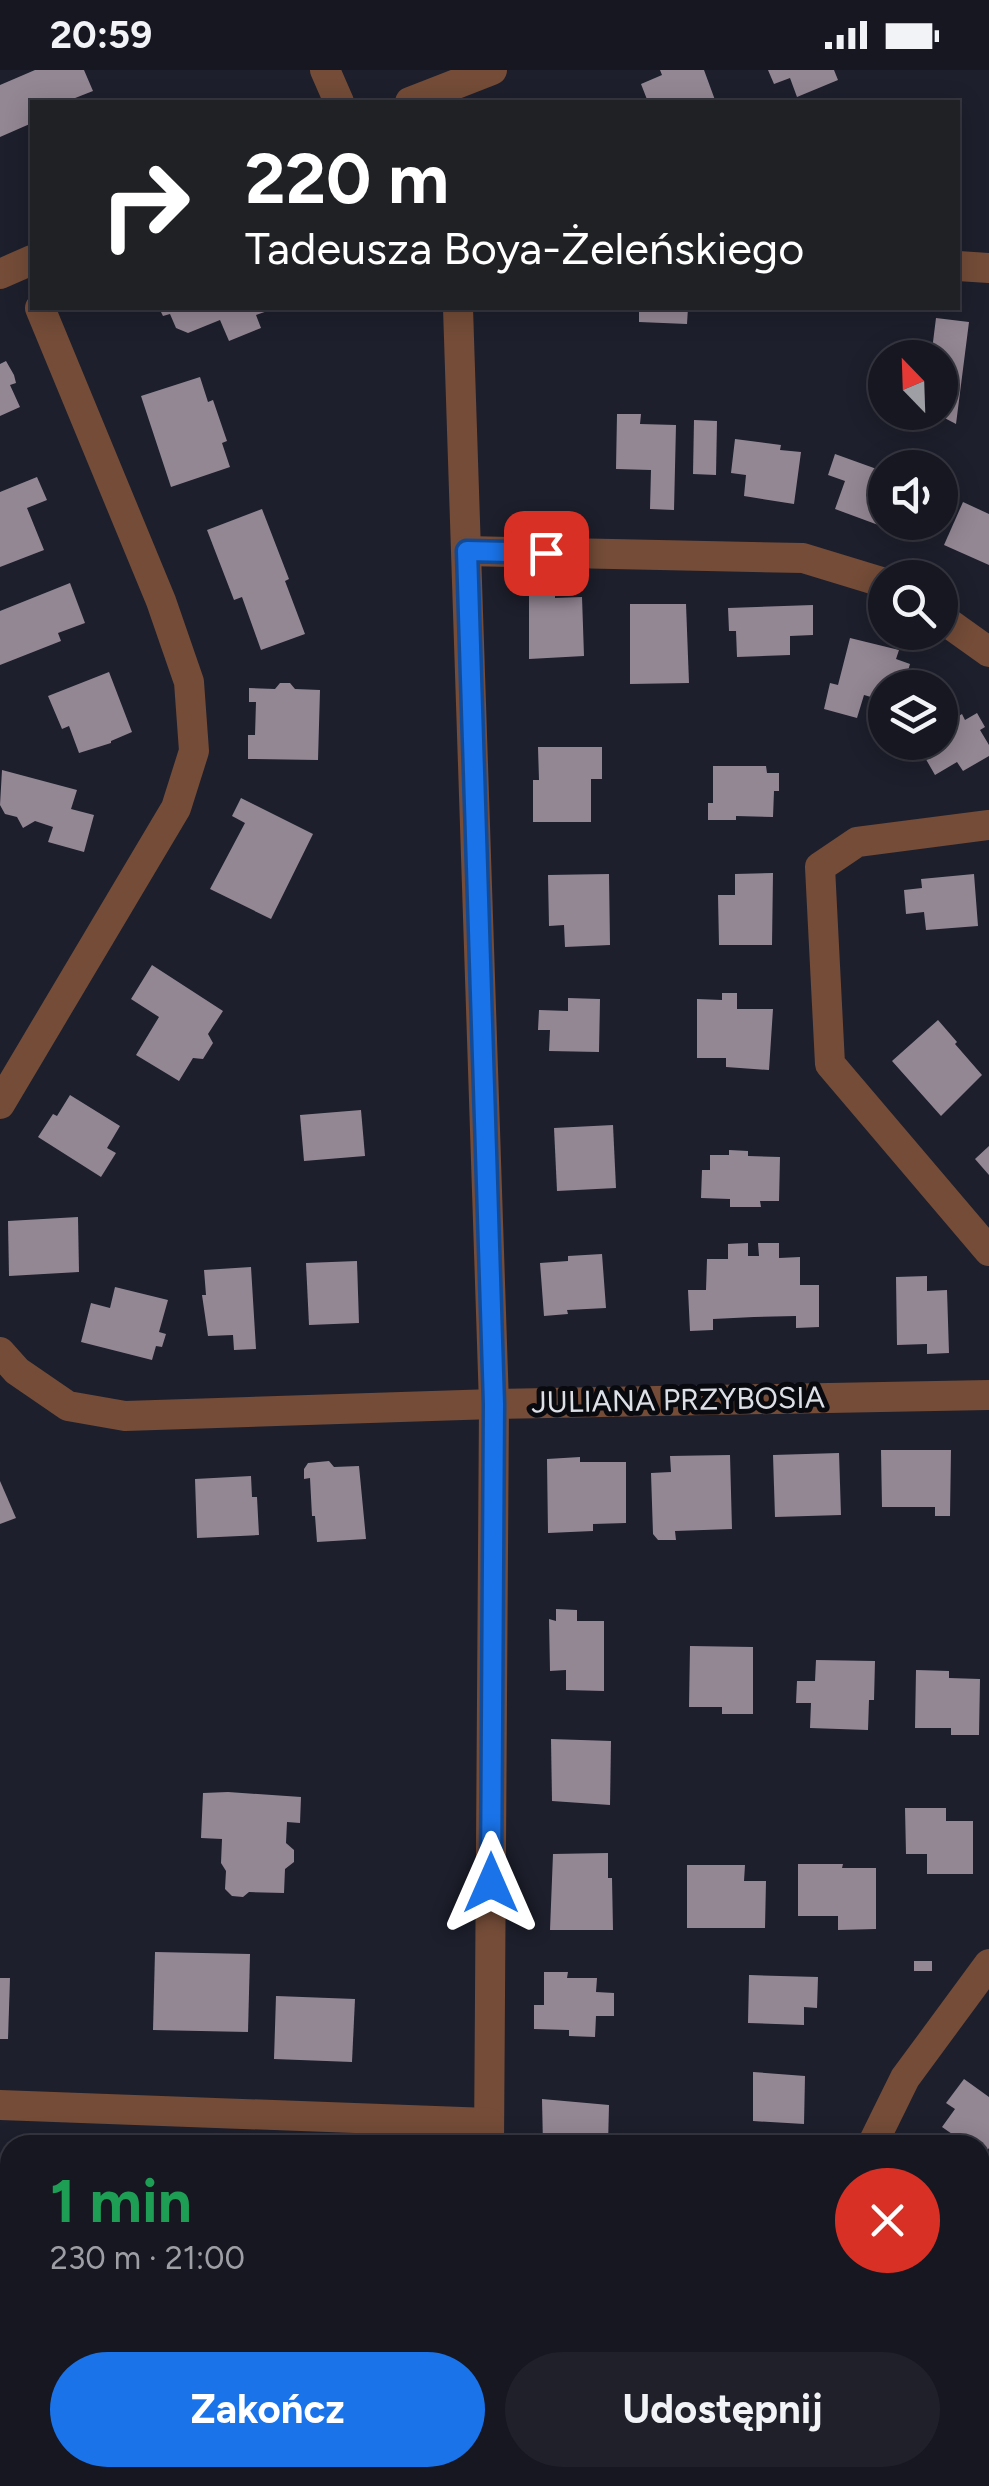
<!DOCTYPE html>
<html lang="pl">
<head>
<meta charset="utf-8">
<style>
  :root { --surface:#161721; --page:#1f202a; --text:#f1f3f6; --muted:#9e9fa5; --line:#35363f; --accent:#1a73e8 }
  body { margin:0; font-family:Figtree,sans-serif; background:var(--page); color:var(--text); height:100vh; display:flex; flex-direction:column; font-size:38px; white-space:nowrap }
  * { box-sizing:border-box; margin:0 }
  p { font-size:32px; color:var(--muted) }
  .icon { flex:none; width:55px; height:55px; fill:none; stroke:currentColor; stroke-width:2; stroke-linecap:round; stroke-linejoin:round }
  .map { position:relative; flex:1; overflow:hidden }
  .side { position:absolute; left:0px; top:2065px; width:990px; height:352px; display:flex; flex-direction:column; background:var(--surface); border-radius:30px 30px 0 0; box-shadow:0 5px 25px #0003,0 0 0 2px var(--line) }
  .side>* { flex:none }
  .hud { position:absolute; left:30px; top:30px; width:930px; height:210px; border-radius:0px; box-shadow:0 5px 25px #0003,0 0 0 2px var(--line); background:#202124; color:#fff; overflow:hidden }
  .needle { width:65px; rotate:337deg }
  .tools { position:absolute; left:868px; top:270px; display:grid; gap:20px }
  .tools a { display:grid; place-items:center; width:90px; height:90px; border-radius:50%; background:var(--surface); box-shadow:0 5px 25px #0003,0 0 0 2px var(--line); font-size:50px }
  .pin { position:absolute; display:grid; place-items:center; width:85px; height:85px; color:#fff; margin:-42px; border-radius:20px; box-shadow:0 5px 15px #0006 }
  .me { position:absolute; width:110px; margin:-55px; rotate:0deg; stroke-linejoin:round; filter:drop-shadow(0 0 8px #0008) }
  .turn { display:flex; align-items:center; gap:35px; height:210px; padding:0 50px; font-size:45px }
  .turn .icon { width:130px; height:130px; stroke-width:2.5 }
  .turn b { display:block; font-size:70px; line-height:85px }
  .round { display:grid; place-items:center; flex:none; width:105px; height:105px; border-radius:52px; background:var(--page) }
  .head { display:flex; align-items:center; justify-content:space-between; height:170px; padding:0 50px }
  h1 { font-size:60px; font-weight:700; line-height:75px; color:#1e9e55 }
  .button { display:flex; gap:20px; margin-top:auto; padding:20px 50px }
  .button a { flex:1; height:115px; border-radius:60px; background:var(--accent); color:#fff; font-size:40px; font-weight:700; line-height:115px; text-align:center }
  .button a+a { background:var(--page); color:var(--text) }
  .status { display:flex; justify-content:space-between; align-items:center; height:70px; padding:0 50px; background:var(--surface); direction:ltr }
  .status svg { height:28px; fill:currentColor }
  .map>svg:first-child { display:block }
</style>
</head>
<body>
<div class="status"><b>20:59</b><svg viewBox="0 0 49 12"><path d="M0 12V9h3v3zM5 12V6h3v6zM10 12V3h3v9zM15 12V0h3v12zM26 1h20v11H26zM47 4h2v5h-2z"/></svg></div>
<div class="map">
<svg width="989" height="2416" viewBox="0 0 989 2416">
  <rect width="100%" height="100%" fill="#1d1f2c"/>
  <!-- building -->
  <g fill="#948794">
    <polygon points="35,0 84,0 93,21 65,32 32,32 32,53 0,67 0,15"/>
    <polygon points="660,0 704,0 715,30 721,28 723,32 648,32 641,14 662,5"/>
    <polygon points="768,0 834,0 838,10 797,27 790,8 774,14"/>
    <polygon points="159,238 276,238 256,245 261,258 229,271 220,250 188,263 176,258 170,244 163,246"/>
    <polygon points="639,238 688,238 687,254 639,252"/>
    <polygon points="936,248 969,252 956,354 933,342 940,342 940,288 931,288"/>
    <polygon points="6,291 14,305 16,313 10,315 20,337 0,346 0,294"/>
    <polygon points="200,307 208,332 213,330 227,371 222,373 230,397 171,417 141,326"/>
    <polygon points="617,344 641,344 640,354 676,355 674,440 650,439 651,400 616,399"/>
    <polygon points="694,350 717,351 716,405 693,404"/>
    <polygon points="735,369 781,375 780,380 801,382 794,434 744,426 746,405 731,403"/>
    <polygon points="835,384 885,402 885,445 881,456 835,439 845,411 828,405"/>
    <polygon points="37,407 47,430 27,438 44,480 0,497 0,422"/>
    <polygon points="963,432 989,444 989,495 944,475"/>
    <polygon points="262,439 289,509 285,511 305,564 261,580 242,527 234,530 207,460"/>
    <polygon points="70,513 85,553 58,563 61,571 0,595 0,541"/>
    <polygon points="555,522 555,528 582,527 584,586 529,589 529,523"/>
    <polygon points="630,534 686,534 689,613 630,614"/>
    <polygon points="813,535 813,565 790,566 790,585 737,587 736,561 729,561 728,538"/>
    <polygon points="850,568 899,580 896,589 910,594 903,618 885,618 885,631 864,625 857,648 824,639 830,613 838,615"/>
    <polygon points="109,602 132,662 111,671 111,673 79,683 69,656 62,659 48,626"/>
    <polygon points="280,613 290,613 295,619 320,620 318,690 248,689 248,665 255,665 256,632 249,632 249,618 275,619"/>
    <polygon points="943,622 957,647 962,644 965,650 977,643 985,657 980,660 989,675 989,686 963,701 957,692 935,705 916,672 940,672 940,624"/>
    <polygon points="538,677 602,677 602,709 591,709 591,752 533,752 533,710 539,710"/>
    <polygon points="713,696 766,696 767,703 779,703 779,721 774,721 773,747 736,746 736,750 708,750 708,733 713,733"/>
    <polygon points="2,700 77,720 71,739 94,745 84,782 48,772 53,757 35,751 23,758 17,747 5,744 0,735"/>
    <polygon points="241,728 313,764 271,849 210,819 245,753 232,746"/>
    <polygon points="773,803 772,875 719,875 718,825 735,825 735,804"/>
    <polygon points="609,804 610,875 565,877 564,855 549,856 548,805"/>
    <polygon points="974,804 978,856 926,860 924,842 906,844 904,820 922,818 921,809"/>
    <polygon points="152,895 223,941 208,964 213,973 203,989 193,988 179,1011 136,985 159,947 131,929"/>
    <polygon points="722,923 737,923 737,939 773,939 769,1000 726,997 726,988 697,988 697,929 722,930"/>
    <polygon points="568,928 600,929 599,982 549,981 550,960 538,960 539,940 568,941"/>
    <polygon points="938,950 957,972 955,974 982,1005 941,1046 892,991"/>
    <polygon points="70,1025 120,1056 107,1078 116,1083 101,1107 38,1067 53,1044 57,1046"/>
    <polygon points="361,1040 365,1086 304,1091 300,1045"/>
    <polygon points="613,1055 616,1118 557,1121 554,1058"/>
    <polygon points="989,1076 989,1105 975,1089"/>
    <polygon points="729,1080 748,1081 748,1086 780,1087 779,1131 760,1131 761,1137 730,1137 730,1129 701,1128 702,1100 710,1100 710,1085 729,1085"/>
    <polygon points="78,1147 79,1202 9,1206 8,1151"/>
    <polygon points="748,1173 748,1186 759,1186 758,1173 779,1173 779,1188 800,1187 800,1215 819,1215 819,1257 796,1258 796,1246 754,1247 713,1249 713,1260 690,1261 688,1220 706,1220 707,1189 728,1189 728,1174"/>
    <polygon points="602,1184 606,1238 567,1240 568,1244 544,1246 540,1193 568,1191 568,1186"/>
    <polygon points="357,1191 359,1253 309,1255 306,1193"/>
    <polygon points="251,1197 256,1279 234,1280 233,1265 208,1266 202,1225 206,1225 204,1200"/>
    <polygon points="927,1206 927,1221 947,1220 949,1283 927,1284 927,1274 897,1275 896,1207"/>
    <polygon points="115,1217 168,1230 159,1262 166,1264 162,1277 156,1276 152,1290 81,1272 91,1233 110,1238"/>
    <polygon points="881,1380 951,1380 950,1446 935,1446 935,1437 882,1437"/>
    <polygon points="839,1383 841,1445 775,1447 773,1385"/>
    <polygon points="730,1385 732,1459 675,1461 676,1470 658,1470 653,1464 651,1403 671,1402 670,1386"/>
    <polygon points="580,1387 580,1392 626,1392 626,1453 593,1454 593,1461 548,1463 547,1389"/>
    <polygon points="329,1391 334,1397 359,1396 366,1469 317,1472 315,1446 312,1446 310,1408 304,1409 304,1399 308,1393"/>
    <polygon points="251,1406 252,1427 257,1427 259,1465 197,1468 195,1409"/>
    <polygon points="0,1411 16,1448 0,1454"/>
    <polygon points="556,1539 577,1540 577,1551 604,1551 604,1621 566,1620 566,1600 550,1601 549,1549 556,1551"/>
    <polygon points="690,1576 753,1577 753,1644 722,1644 722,1637 689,1637"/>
    <polygon points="816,1590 875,1591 874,1630 869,1630 868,1660 810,1658 811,1633 796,1633 797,1611 815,1611"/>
    <polygon points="916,1600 949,1601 949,1608 980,1609 979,1665 951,1665 951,1658 915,1658"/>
    <polygon points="551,1669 611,1671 610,1735 552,1731"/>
    <polygon points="228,1722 301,1727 300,1753 287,1752 286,1773 294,1780 294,1792 285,1799 284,1823 249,1822 243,1827 232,1826 225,1819 226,1801 221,1793 222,1769 201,1768 203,1723"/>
    <polygon points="905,1738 946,1738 946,1751 973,1751 973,1804 927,1804 927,1784 906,1784"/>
    <polygon points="608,1783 608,1808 612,1808 613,1860 550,1860 553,1784"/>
    <polygon points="798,1794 843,1794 842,1798 876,1798 876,1859 838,1860 838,1846 798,1846"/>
    <polygon points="687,1795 745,1795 744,1811 766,1811 765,1858 687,1858"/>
    <polygon points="155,1882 250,1884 248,1962 153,1960"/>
    <rect x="914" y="1891" width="18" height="10"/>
    <polygon points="544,1902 568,1902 567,1908 597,1908 596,1922 614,1923 614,1946 596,1946 595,1967 569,1966 569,1960 534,1959 534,1935 544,1935"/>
    <polygon points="749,1905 818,1907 817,1938 804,1937 804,1955 748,1953"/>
    <polygon points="0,1908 10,1908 8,1969 0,1969"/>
    <polygon points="276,1926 355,1929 352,1992 274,1989"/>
    <polygon points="753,2002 805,2006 804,2054 753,2051"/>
    <polygon points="964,2009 989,2027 989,2078 983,2086 980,2084 980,2075 968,2075 942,2057 955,2039 946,2033"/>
    <polygon points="542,2029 609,2035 608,2075 543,2075"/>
    <polygon points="3,2215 10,2215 10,2257 3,2256"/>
    <polygon points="980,2241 985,2241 983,2261 989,2261 989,2290 980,2289"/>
    <rect x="548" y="2408" width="51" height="8"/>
  </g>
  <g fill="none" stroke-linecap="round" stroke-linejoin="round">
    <!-- minor -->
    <g stroke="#744c38" stroke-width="30">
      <polyline points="325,0 339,32"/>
      <polyline points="410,32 492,0"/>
      <polyline points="958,196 989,198"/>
      <polyline points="0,204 32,190"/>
      <polyline points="458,238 494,1334 489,2075"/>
      <polyline points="467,481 803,488 885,513"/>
      <polyline points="940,547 989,582"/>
      <polyline points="989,755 857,772 820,797 830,994 989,1181"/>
      <polyline points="0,1034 176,738 194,681 189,612 161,531 40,238"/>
      <polyline points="0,1282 17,1301 68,1336 125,1346 494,1334 989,1325"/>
      <polyline points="0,2035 489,2053"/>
      <polyline points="872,2075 905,2008 989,1894"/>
      <polyline points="485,2416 485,2408"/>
      <polyline points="849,2416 849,2408"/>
    </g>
  </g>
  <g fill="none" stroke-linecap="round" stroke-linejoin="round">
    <defs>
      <polyline id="route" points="491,1813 494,1334 467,481 546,483"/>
    </defs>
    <!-- route casing -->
    <use href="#route" stroke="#114b97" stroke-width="25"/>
    <!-- route -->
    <use href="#route" stroke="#1a73e8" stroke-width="18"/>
  </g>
  <g text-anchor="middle" stroke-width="10" stroke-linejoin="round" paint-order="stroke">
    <!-- street labels -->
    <g font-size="30" fill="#dddfe7" stroke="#090a0f">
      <text transform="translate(678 1330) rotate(-1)" y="10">JULIANA PRZYBOSIA</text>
    </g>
  </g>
</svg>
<div class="tools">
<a><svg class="needle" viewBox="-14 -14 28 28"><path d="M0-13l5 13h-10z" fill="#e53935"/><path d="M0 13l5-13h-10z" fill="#9e9fa5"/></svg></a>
<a><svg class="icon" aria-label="sound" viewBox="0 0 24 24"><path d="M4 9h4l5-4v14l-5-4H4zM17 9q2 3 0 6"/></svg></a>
<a><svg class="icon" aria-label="search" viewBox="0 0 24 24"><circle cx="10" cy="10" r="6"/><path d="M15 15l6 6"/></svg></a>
<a><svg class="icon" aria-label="layers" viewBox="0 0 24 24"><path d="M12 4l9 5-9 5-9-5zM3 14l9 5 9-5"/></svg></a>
</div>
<div class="pin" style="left:546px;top:483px;background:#d93025"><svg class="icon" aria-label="arrive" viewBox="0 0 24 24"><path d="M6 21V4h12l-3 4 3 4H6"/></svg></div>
<svg class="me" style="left:491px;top:1813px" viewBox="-20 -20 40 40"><path d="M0-17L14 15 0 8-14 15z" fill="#1a73e8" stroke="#fff" stroke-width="4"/></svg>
<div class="hud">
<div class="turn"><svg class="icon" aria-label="right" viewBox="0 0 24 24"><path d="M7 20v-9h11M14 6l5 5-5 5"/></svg><div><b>220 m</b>Tadeusza Boya-Żeleńskiego</div></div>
</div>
<section class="side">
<div class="head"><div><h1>1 min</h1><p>230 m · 21:00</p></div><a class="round" style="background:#d93025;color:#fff"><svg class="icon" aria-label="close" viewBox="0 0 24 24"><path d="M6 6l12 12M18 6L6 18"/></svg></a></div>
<div class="button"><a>Zakończ</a><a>Udostępnij</a></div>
</section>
</div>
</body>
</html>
